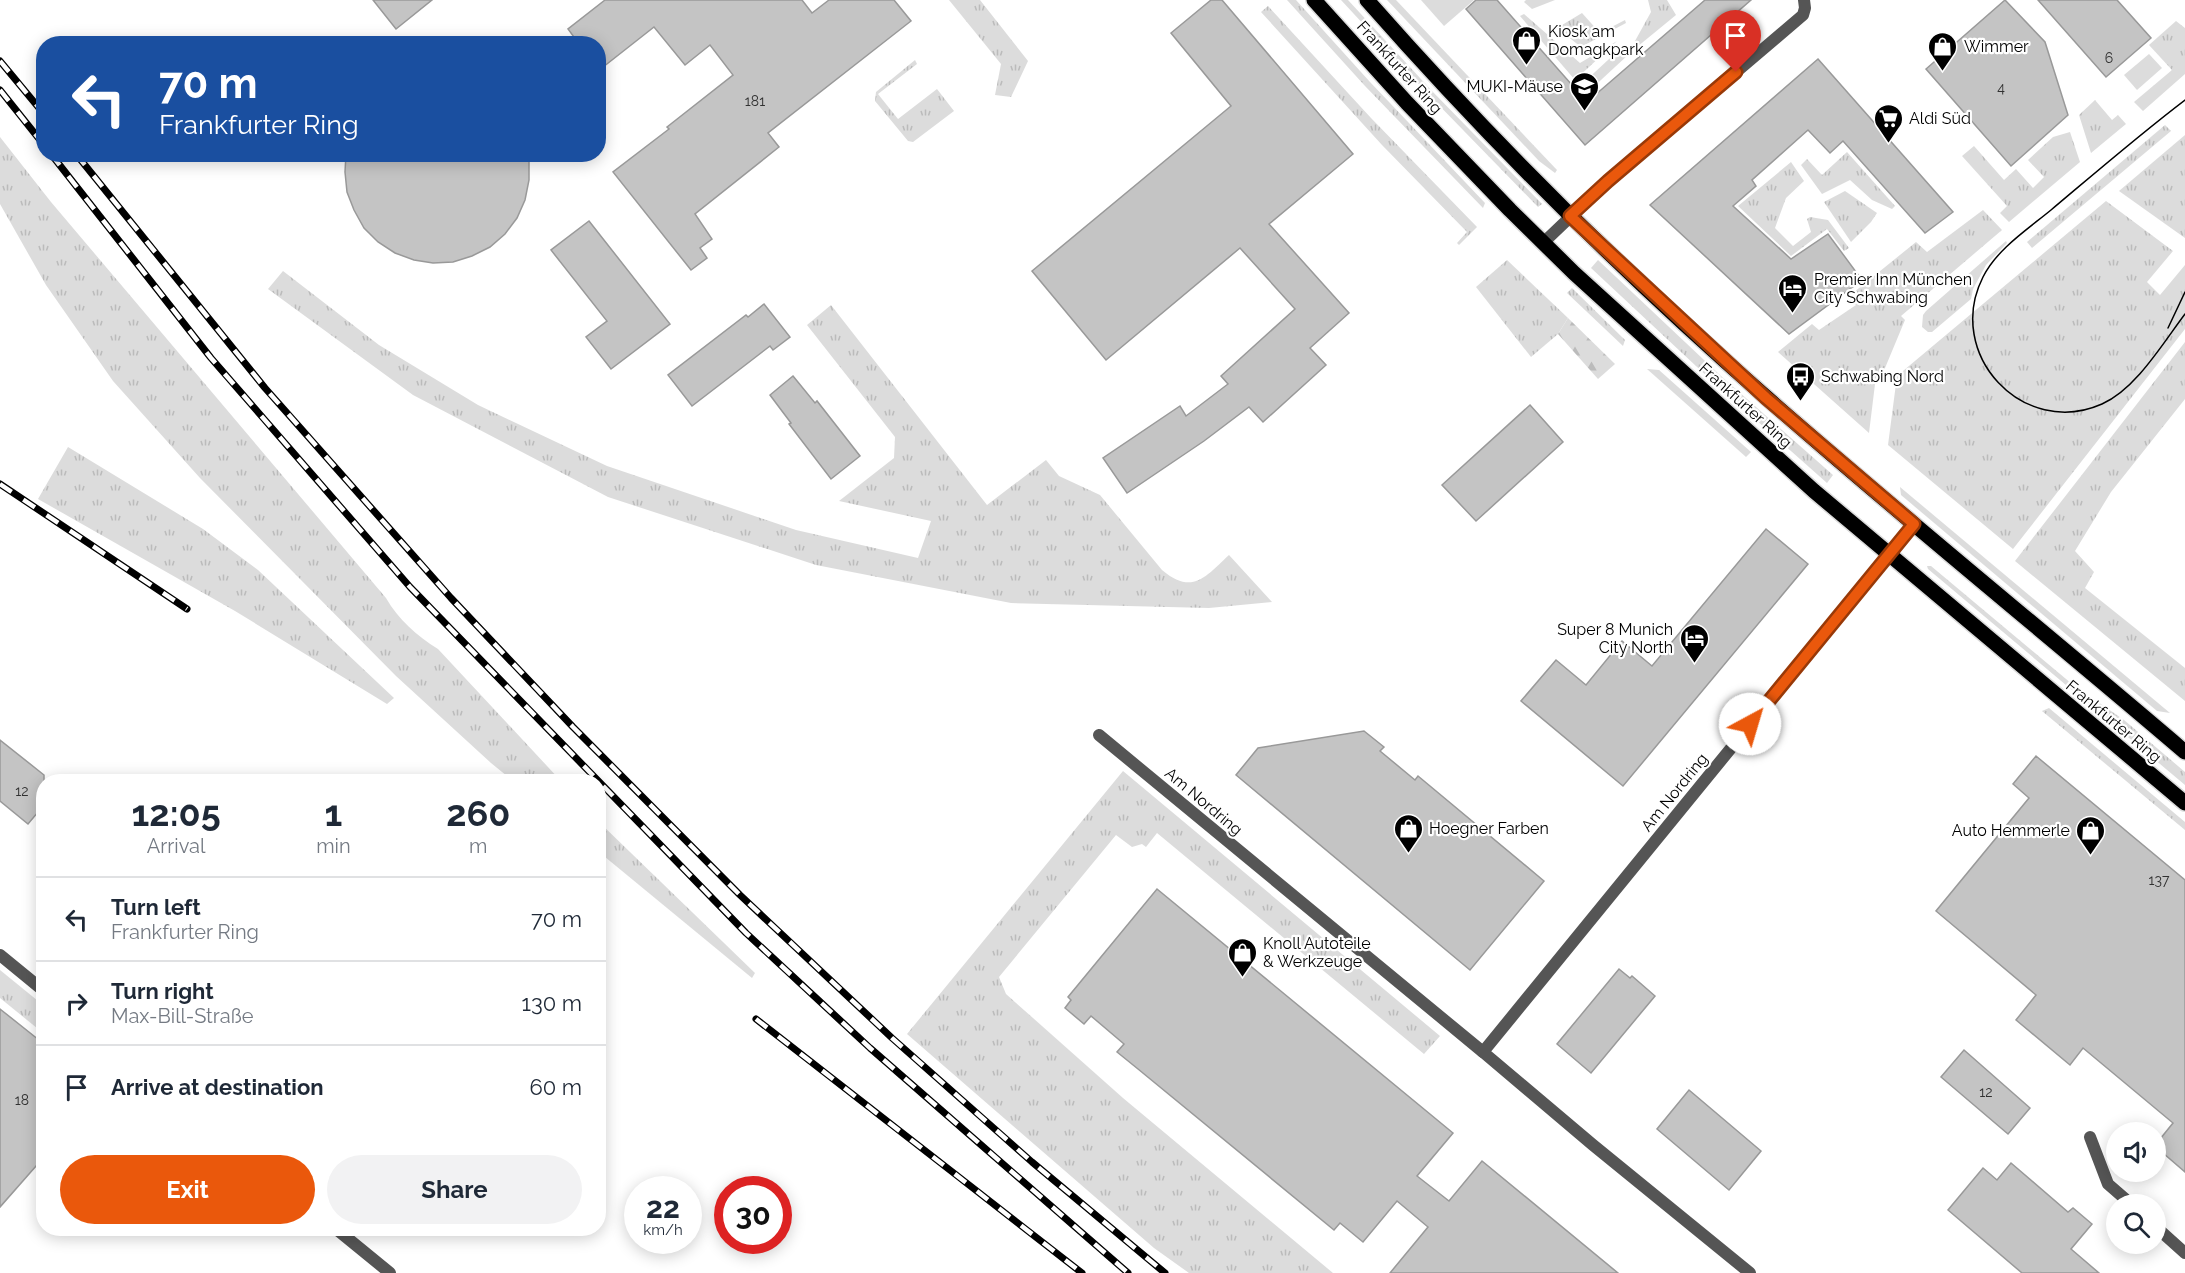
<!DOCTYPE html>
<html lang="en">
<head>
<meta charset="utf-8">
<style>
  :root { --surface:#fff; --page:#f2f2f3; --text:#1f2937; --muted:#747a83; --line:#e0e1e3; --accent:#ea580c }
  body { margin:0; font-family:Raleway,sans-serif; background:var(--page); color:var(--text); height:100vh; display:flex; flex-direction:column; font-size:22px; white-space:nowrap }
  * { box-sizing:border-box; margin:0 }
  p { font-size:20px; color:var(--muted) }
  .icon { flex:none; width:33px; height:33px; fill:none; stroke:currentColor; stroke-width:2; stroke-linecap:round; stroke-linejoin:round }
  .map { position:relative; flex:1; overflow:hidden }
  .panel { position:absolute; left:36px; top:774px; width:570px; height:462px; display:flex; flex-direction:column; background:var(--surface); border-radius:24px; box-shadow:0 3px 15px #0003 }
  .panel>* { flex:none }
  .guide { position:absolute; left:36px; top:36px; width:570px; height:126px; border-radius:24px; box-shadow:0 3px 15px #0003; background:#1a4fa0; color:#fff; overflow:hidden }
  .buttons { position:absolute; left:2106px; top:1122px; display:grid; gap:12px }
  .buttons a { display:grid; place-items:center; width:60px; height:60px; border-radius:50%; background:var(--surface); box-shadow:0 3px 15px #0003; font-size:30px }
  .speed { position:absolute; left:624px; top:1176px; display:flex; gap:12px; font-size:30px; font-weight:700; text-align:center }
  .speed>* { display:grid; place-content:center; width:78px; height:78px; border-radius:50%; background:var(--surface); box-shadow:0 3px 15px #0003; line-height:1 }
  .speed small { font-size:15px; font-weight:400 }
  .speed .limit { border:9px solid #d22; background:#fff; color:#111 }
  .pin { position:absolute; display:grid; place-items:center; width:51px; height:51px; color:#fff; margin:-62px -26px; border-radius:50% 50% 50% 0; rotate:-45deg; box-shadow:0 0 6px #0007 }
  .pin .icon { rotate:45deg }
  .me { position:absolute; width:66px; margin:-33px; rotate:39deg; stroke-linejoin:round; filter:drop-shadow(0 0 4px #0008) }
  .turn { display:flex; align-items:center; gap:21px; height:126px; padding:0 24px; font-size:27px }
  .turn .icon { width:78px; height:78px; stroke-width:2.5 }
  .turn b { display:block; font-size:42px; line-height:51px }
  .eta { display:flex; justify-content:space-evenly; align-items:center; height:102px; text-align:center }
  .eta b { font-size:36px; font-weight:700; line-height:42px }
  .primary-button { display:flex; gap:12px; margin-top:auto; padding:12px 24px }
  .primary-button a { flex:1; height:69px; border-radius:36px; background:var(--accent); color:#fff; font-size:24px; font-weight:700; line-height:69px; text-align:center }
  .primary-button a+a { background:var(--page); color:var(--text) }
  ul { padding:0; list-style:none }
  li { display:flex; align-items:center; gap:18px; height:84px; padding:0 24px; border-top:2px solid var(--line) }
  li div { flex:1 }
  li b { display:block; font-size:22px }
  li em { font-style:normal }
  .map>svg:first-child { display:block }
</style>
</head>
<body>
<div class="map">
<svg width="2185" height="1273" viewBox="0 0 2185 1273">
  <defs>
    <pattern id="grass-tufts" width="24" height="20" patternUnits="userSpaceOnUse" patternTransform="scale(1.5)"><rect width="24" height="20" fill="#dcdcdc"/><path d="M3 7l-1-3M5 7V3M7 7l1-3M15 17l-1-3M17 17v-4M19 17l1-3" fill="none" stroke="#bbb"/></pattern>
    <pattern id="forest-firs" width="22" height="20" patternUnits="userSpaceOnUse" patternTransform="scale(1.5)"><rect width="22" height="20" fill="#dcdcdc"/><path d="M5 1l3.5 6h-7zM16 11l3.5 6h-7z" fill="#bbb"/></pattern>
  </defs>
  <rect width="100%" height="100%" fill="#fff"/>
  <!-- grass -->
  <g fill="url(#grass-tufts)">
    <polygon points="949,0 980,0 1028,61 1011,97 995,95 1001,64"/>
    <polygon points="1287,0 1296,0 1370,82 1485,203 1483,208 1365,86"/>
    <polygon points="1341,0 1348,0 1432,91 1542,204 1538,207 1428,94"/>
    <polygon points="1387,0 1396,0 1557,170 1555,173 1539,161"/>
    <polygon points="1526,0 1555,0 1532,9 1524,2"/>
    <polygon points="1648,0 1667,0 1676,15 1637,47 1635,41 1651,12"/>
    <polygon points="1268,6 1371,118 1477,227 1459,245 1457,243 1467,232 1382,145 1261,12"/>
    <polygon points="1582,13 1600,33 1625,20 1626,23 1581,47 1557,28"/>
    <polygon points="1524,14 1580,63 1617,41 1575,80 1520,16"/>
    <polygon points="2176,21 2185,28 2185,74 2143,111 2134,102 2172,70 2149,45"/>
    <polygon points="1622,47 1628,55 1588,92 1581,85"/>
    <polygon points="915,60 917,64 878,94 898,119 937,89 954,111 913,142 908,141 875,101 876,92"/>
    <polygon points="2095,100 2112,120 2118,115 2126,124 2091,153 2079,115"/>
    <polygon points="2165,125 2171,131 2032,248 2027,242"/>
    <polygon points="2070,132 2080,162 2009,222 2000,213 2007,206 1962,156 1974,146 2004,180 2016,169 2033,188 2044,177 2028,160 2053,137"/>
    <polygon points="2185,135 2185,238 2119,191"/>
    <path d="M0,137L51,202L386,598C398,619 417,636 438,649L561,781H513L491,763L396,676L200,478L113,381L46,285L0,204Z"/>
    <polygon points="1847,152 1895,206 1892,209 1872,200 1850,180 1822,194 1801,165 1807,159 1822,175"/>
    <polygon points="1791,162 1804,181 1786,198 1775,228 1793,246 1811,232 1807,219 1810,217 1828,220 1849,248 1844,251 1827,229 1791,256 1738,206"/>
    <polygon points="1845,191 1877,213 1871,222 1851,242 1824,202"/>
    <polygon points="2106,201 2173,251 2147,282 2160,295 2185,265 2185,329 2013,549 1888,445 1897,376"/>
    <polygon points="1983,210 2002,230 1901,316 1905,320 1885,368 1876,376 1869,433 1778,352 1812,324 1819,330 1856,305 1848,297 1916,242 1927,252"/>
    <polygon points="2006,241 2007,243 1986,265 1973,289 1971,299 1932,332 1928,332 1922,327 1923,315 1926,311"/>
    <polygon points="1507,260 1568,318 1558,334 1531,357 1476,287"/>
    <polygon points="1598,260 1721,376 1833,475 1827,483 1711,380 1591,268"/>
    <path d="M283,271L379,345L478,405L607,466L796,530L918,558L931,521L839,501L894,458L895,437L807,325L831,305L987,505L1046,460L1059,476L1100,495L1162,570C1193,596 1206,576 1229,555L1272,602L1209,608L1011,603L816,565L608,497L413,395L268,289Z"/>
    <polygon points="1572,288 1625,340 1623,346 1567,293"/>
    <polygon points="2185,342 2185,399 2111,492 2075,551 2094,572 2085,588 2185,668 2185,701 2015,561"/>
    <polygon points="1647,369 1659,370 1751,452 1746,457"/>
    <polygon points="68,447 203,529 258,570 394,698 387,704 235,611 38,499"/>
    <polygon points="1900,487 2170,713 2157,711 1901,495"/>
    <polygon points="1927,566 1931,566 2072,684 2124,720 2185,772 2185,785 1928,569"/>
    <polygon points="2049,708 2185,822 2185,830 2042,711"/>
    <polygon points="1123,771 1440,1036 1424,1054 1157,833 1146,847 1142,844 1132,847 1116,835 999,977 1006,994 1123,1098 1333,1273 1189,1273 1154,1248 907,1034"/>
    <polygon points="599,822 755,973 752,978 599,852"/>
    <polygon points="0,970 43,1005 43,1033 0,998"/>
  </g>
  <!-- forest -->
  <polygon fill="url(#forest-firs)" points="1568,318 1615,364 1598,379 1558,334"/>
  <!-- park -->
  <g fill="#dcdcdc">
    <polygon points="1421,0 1474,0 1444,26"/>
    <polygon points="2149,54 2162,68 2137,90 2124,75"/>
  </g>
  <!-- building -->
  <g fill="#c4c4c4" stroke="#999" stroke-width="1.5">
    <polygon points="373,0 432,0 396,29"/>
    <polygon points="605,0 802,0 812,13 829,0 894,0 911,21 768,133 779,147 695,214 712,239 700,248 707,258 691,270 613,172 669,129 667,127 733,75 710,45 685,65 654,27 598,71 598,44 579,44 568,29"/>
    <polygon points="1211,0 1222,0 1353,154 1269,224 1349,313 1310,348 1326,365 1263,422 1249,407 1204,441 1127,493 1103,458 1180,406 1186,416 1228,384 1221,376 1295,309 1240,248 1106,360 1032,271 1231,106 1171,33"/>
    <polygon points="1476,0 1497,0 1587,102 1705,0 1751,0 1585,145 1466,9"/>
    <polygon points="2005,0 2045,42 2068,115 2011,166 1926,69"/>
    <polygon points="2038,0 2117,0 2151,38 2106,77"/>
    <polygon points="1818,59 1953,212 1925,233 1843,141 1830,153 1808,130 1752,180 1756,186 1733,206 1791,259 1828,234 1862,280 1789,334 1650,205"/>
    <polygon points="346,154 529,154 529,180 525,200 517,218 505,234 490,247 472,256 453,262 433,263 414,260 395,253 378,242 364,228 354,210 347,192 345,172"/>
    <polygon points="589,221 670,324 611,369 586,337 607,321 551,250"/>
    <polygon points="764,304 790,337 773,350 770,346 692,406 668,375 746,315 748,317"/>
    <polygon points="793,376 815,403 817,401 860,456 831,479 789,424 791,423 770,395"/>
    <polygon points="1530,405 1563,442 1476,521 1442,485"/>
    <polygon points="1766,529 1808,564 1623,786 1521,701 1556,660 1586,685 1622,641 1652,666"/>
    <polygon points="1364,731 1384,747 1380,751 1415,780 1418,776 1544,881 1470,970 1236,775 1258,748"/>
    <polygon points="0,740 44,775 44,805 28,824 0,801"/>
    <polygon points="2036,756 2185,880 2185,1172 2156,1147 2156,1144 2173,1123 2083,1048 2070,1065 2016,1020 2036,995 1936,911 2029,798 2013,784"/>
    <polygon points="1157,889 1453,1133 1417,1176 1449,1201 1482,1161 1618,1273 1390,1273 1428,1227 1397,1201 1363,1242 1340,1223 1334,1230 1138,1069 1117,1052 1124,1044 1091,1016 1084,1024 1065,1008 1071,1000 1068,997"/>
    <polygon points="1619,969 1630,978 1632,976 1655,996 1591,1073 1557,1044"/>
    <polygon points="0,1009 44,1044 44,1157 0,1207"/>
    <polygon points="1964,1050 2030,1108 2008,1134 1941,1077"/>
    <polygon points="1689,1090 1761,1151 1729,1190 1657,1129"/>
    <polygon points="2011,1163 2068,1212 2073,1208 2092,1224 2071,1249 2099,1273 2022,1273 1948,1210 1983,1168 1997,1180"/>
  </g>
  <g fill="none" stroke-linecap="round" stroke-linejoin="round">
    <defs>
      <g id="primary">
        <polyline points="1314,0 1407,103 1510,210 1574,273 1814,491 2185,803"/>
        <path d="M1367,0C1491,141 1625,274 1767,398C1904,519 2046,633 2185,752"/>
      </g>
    </defs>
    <!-- primary casing -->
    <use href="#primary" stroke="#dbdbdb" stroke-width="18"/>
    <!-- minor -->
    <g stroke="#555" stroke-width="12">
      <polyline points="1543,243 1608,181 1803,15 1805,8 1804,0"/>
      <polyline points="1099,735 1483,1052"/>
      <polyline points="0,955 44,991"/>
      <polyline points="2090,1137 2108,1184 2131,1204"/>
      <polyline points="2156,1227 2185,1253"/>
      <polyline points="335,1228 390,1273"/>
      <polyline points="1750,1273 1593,1145 1483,1052 1914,524"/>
    </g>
    <!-- primary -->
    <use href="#primary" stroke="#000" stroke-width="15"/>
    <!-- tram -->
    <g stroke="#000" stroke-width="1.5">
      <path d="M2185,100C2139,135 2095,173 2051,210C2028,229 1997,249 1983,277C1944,354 2023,439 2102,404C2136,389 2163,343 2185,314"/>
      <polyline points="2168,328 2185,292"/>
    </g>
    <defs>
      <g id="rail">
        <polyline points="0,61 44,114"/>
        <polyline points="0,90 44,145"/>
        <polyline points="51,154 211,358 410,587 746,933 870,1048 1128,1273"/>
        <polyline points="76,154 265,388 451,598 573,727 740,895 892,1038 1032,1162 1165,1273"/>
        <polyline points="0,484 187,609"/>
        <polyline points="756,1019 1082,1273"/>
      </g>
    </defs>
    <!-- rail casing -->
    <use href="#rail" stroke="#000" stroke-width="7"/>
    <!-- rail -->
    <use href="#rail" stroke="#fff" stroke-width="4.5" stroke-dasharray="14" stroke-linecap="butt"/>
  </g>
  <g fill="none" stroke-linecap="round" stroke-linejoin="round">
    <defs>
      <polyline id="route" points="1736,72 1608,181 1570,216 1766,398 1914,524 1750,724"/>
    </defs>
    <!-- route casing -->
    <use href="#route" stroke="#983908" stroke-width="15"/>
    <!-- route -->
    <use href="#route" stroke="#ea580c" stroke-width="10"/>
  </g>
  <!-- icons -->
  <defs>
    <symbol id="shop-pin" viewBox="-11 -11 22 30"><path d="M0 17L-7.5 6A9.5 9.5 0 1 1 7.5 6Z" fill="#000" stroke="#fff"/><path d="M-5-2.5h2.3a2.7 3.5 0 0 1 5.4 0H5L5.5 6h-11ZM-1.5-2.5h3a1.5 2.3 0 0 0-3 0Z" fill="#fff"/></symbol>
    <symbol id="school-pin" viewBox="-11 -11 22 30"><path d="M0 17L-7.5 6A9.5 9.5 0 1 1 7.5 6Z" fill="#000" stroke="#fff"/><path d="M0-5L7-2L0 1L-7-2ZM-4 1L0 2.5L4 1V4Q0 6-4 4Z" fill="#fff"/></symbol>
    <symbol id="supermarket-pin" viewBox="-11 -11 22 30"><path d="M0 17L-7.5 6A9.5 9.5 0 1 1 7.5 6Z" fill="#000" stroke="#fff"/><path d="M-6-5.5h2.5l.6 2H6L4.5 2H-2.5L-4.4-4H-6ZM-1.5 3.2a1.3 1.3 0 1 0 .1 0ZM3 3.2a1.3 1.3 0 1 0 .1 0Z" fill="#fff"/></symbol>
    <symbol id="hotel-pin" viewBox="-11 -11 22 30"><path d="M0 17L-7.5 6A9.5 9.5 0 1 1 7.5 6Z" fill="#000" stroke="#fff"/><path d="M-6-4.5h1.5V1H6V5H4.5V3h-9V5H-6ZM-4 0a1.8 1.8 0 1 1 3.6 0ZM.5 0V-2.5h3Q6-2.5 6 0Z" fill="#fff"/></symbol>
    <symbol id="bus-pin" viewBox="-11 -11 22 30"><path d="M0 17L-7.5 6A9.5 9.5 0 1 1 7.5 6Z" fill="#000" stroke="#fff"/><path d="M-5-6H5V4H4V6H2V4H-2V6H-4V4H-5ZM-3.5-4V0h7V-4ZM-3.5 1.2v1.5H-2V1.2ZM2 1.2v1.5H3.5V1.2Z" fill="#fff"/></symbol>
  </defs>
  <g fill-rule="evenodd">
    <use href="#shop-pin" x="1510" y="24" width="33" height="45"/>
    <use href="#shop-pin" x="1926" y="30" width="33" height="45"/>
    <use href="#school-pin" x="1568" y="70" width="33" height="45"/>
    <use href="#supermarket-pin" x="1872" y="102" width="33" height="45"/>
    <use href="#hotel-pin" x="1776" y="272" width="33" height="45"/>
    <use href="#bus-pin" x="1784" y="360" width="33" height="45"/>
    <use href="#hotel-pin" x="1678" y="622" width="33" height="45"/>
    <use href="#shop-pin" x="1392" y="812" width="33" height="45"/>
    <use href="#shop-pin" x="2074" y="814" width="33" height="45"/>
    <use href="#shop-pin" x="1226" y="936" width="33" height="45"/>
  </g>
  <g text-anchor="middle" stroke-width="4.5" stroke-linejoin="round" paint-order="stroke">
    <!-- number labels -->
    <g font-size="14" fill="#313131">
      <text x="2109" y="63">6</text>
      <text x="2001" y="93">4</text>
      <text x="755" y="106">181</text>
      <text x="22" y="796">12</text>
      <text x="2159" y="885">137</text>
      <text x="1986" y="1097">12</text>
      <text x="22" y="1105">18</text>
    </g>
    <!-- poi labels -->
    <g font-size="16" fill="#000" stroke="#fff" text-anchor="start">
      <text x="1548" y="37">Kiosk am<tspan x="1548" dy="18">Domagkpark</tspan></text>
      <text x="1964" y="52">Wimmer</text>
      <text x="1563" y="92" text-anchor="end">MUKI-Mäuse</text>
      <text x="1909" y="124">Aldi Süd</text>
      <text x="1814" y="285">Premier Inn München<tspan x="1814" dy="18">City Schwabing</tspan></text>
      <text x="1821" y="382">Schwabing Nord</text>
      <text x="1673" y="635" text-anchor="end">Super 8 Munich<tspan x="1673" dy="18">City North</tspan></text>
      <text x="1429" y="834">Hoegner Farben</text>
      <text x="2070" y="836" text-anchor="end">Auto Hemmerle</text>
      <text x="1263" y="949">Knoll Autoteile<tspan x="1263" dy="18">&amp; Werkzeuge</tspan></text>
    </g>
    <!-- street labels -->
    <g font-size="16" fill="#000" stroke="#fff">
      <text transform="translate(1400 67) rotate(48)" y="6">Frankfurter Ring</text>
      <text transform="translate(1746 405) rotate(42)" y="6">Frankfurter Ring</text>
      <text transform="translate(2114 721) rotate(40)" y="6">Frankfurter Ring</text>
      <text transform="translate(1674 792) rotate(-51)" y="6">Am Nordring</text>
      <text transform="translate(1204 801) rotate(40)" y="6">Am Nordring</text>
    </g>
  </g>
</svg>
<div class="buttons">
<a><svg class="icon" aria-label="sound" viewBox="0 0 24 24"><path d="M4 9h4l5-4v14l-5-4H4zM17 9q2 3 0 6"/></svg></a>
<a><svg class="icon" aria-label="search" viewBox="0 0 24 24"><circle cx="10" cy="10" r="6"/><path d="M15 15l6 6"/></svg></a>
</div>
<div class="speed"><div>22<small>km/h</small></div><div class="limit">30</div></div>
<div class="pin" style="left:1736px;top:72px;background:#d93025"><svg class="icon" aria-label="arrive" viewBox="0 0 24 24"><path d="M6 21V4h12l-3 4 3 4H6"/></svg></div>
<svg class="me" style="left:1750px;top:724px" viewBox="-20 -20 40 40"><circle r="19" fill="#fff"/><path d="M0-13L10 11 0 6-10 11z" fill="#ea580c"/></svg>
<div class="guide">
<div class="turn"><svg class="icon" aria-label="left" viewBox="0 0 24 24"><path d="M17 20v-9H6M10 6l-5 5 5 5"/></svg><div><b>70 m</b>Frankfurter Ring</div></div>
</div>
<section class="panel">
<div class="eta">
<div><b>12:05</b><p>Arrival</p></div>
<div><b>1</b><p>min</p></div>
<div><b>260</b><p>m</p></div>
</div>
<ul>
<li><svg class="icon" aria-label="left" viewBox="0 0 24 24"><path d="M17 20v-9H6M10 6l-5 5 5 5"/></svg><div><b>Turn left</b><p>Frankfurter Ring</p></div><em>70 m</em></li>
<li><svg class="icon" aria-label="right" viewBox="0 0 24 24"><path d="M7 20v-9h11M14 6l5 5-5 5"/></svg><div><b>Turn right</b><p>Max-Bill-Straße</p></div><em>130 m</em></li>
<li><svg class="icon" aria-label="arrive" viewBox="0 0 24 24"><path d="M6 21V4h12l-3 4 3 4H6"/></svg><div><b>Arrive at destination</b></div><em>60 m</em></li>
</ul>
<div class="primary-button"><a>Exit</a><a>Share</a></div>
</section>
</div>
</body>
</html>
